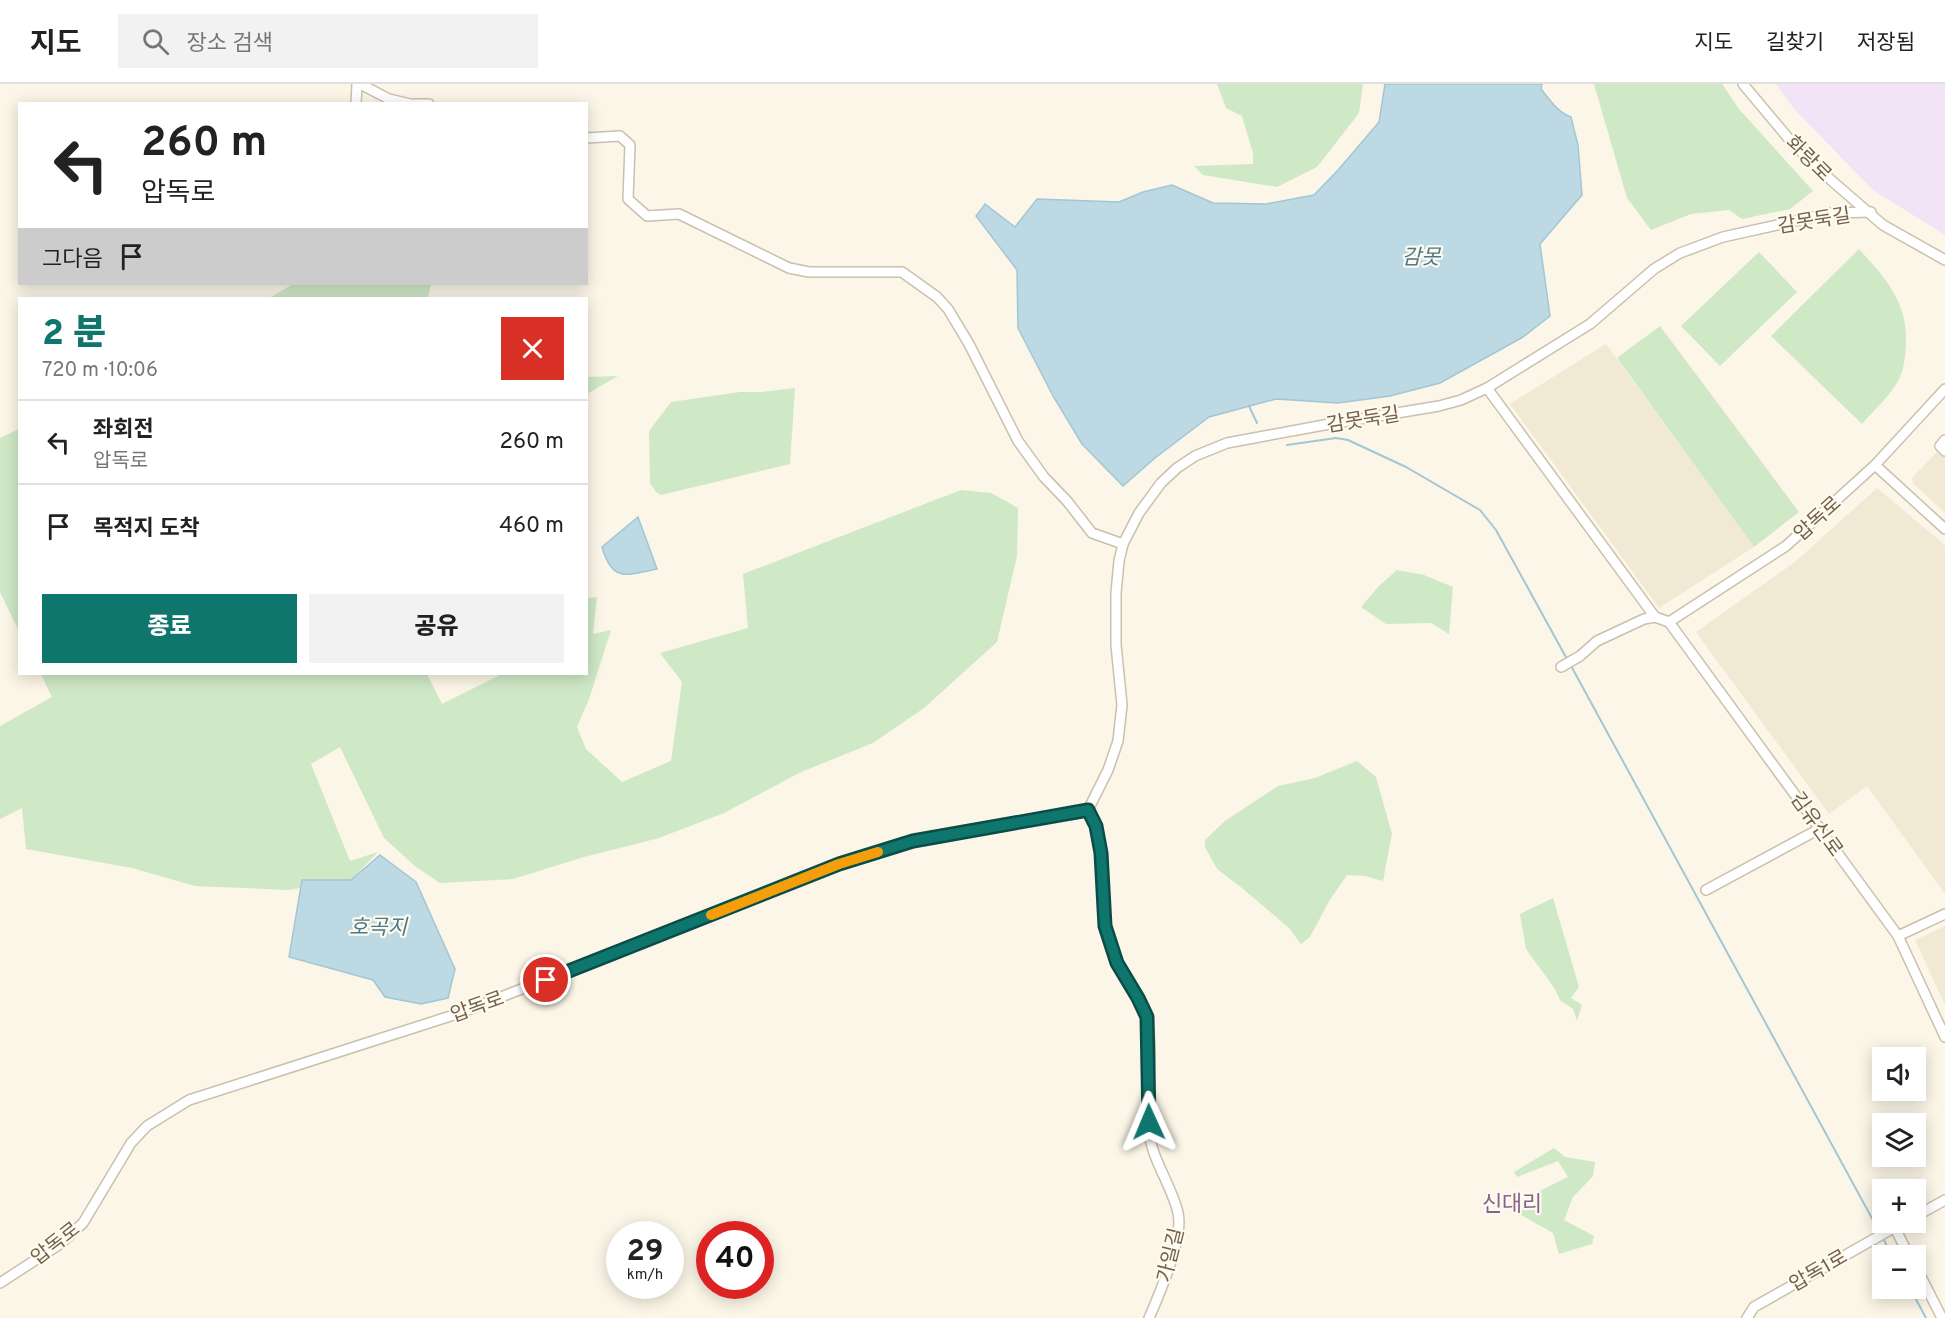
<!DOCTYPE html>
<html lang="ko">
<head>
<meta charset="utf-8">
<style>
  :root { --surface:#fff; --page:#f2f2f2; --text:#222; --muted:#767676; --line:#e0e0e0; --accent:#0f766e }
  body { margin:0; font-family:Overpass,"Noto Sans KR",sans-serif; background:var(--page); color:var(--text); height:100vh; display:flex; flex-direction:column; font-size:22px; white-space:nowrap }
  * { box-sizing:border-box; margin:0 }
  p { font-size:20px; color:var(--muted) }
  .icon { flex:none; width:33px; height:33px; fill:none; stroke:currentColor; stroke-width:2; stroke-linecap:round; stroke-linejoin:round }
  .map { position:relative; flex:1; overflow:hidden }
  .drawer { position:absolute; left:18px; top:213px; width:570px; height:378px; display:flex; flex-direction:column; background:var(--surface); border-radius:0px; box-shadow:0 3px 15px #0003 }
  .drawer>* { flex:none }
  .banner { position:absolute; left:18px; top:18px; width:570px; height:183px; border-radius:0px; box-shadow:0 3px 15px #0003; background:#fff; color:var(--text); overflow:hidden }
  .buttons { position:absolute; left:1872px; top:963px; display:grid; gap:12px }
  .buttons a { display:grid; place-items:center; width:54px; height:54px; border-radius:0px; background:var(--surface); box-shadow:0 3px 15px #0003; font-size:30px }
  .speed { position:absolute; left:606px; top:1137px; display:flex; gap:12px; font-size:30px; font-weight:700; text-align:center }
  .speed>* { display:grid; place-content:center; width:78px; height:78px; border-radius:50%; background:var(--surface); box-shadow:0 3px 15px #0003; line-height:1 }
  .speed small { font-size:15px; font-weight:400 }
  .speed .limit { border:9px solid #d22; background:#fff; color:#111 }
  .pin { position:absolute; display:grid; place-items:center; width:51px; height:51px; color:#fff; margin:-26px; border:3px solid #fff; border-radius:50%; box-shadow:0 2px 6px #0007 }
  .me { position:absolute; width:66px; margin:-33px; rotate:359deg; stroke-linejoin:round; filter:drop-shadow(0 0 4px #0008) }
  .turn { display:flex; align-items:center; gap:21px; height:126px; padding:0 24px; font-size:27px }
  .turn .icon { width:78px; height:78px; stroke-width:2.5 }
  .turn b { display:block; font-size:42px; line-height:51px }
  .then { display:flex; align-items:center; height:57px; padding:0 24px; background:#0003; gap:12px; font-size:22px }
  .round { display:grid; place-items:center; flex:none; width:63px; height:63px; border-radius:0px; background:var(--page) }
  .summary { display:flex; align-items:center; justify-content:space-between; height:102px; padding:0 24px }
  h1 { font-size:36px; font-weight:800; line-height:45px; color:var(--accent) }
  .cta { display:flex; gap:12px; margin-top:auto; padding:12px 24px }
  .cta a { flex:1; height:69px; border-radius:0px; background:var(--accent); color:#fff; font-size:24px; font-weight:800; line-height:69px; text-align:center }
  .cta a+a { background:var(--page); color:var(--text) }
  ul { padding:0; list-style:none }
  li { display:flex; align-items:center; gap:18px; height:84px; padding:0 24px; border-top:2px solid var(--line) }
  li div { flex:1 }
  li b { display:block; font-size:22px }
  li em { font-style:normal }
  header { display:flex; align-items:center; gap:36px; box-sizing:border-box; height:84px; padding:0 30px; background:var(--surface); border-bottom:2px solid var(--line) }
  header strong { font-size:28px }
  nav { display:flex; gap:33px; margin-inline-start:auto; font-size:21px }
  .search { width:420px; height:54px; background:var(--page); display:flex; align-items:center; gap:15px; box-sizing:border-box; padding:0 21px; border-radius:0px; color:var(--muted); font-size:22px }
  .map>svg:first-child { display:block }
</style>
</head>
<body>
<header>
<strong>지도</strong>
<div class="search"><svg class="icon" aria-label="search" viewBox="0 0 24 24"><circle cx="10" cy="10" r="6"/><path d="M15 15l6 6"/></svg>장소 검색</div>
<nav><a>지도</a><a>길찾기</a><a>저장됨</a></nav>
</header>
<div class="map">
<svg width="1945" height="1234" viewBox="0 0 1945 1234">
  <rect width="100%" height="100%" fill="#fbf6e7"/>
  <!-- residential -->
  <g fill="#f2e9d5">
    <polygon points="1606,260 1754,463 1659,524 1510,320"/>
    <polygon points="1937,368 1945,374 1945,429 1913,399 1912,394"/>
    <polygon points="1877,404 1945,461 1945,810 1867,702 1829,730 1696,548 1795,478"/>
    <polygon points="1945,842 1945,921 1915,856"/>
  </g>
  <!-- education -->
  <polygon fill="#f3e3f7" points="1776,0 1945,0 1945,151 1873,106 1794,25"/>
  <!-- green -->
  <g fill="#cfe8c6">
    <polygon points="1217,0 1363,0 1359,29 1317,83 1277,103 1203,91 1194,82 1253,80 1253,69 1242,32 1226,24"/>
    <polygon points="1594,0 1722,0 1739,25 1813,107 1790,125 1742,135 1729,126 1691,130 1651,146 1627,114"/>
    <path d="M1859,165C1886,195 1908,218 1906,261C1905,274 1904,286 1898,297C1889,313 1874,326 1862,340L1771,252Z"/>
    <polygon points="1759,168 1797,208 1720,282 1681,242"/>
    <polygon points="293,200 431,200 428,214 269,214"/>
    <polygon points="1660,242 1799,428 1754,463 1617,274"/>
    <polygon points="618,292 587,310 587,293"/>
    <polygon points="795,304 790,380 661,411 656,408 650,399 649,347 671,318 740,308 762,308"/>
    <polygon points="19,345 19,547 0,508 0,354"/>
    <polygon points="961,406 991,409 1018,424 1017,472 997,558 924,624 873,659 801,688 724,729 659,754 584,773 513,795 440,799 416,783 384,754 340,663 311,680 350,777 378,768 351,796 288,806 195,802 132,784 26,765 22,724 0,735 0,642 52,613 41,590 427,590 442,620 502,590 586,590 587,514 597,513 593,550 611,546 589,615 577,643 586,665 622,698 671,677 682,598 660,569 748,544 743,490"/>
    <polygon points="1397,486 1424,491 1453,503 1449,550 1431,539 1386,540 1361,523 1379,502"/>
    <polygon points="1357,677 1376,693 1392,750 1383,797 1365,792 1347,791 1329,817 1310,853 1301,860 1289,844 1242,804 1217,785 1205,763 1205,756 1225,737 1278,702 1315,694"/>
    <polygon points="1553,814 1579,903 1571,914 1582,921 1577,937 1573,925 1560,916 1555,905 1526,865 1520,830"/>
    <polygon points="1554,1064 1565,1073 1595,1078 1593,1092 1573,1113 1564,1136 1594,1152 1592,1160 1559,1170 1553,1149 1507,1123 1568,1093 1558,1077 1517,1093 1514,1088"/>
  </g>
  <!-- water -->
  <g fill="#bcd9e4" stroke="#a3c6d5" stroke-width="1.5">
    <path d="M1385,0H1542L1541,5C1550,16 1557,28 1571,33L1578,61L1582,111L1540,160L1550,232L1523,253L1440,299L1390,312L1338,319L1276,315L1209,333L1155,374L1123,402L1082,360L1053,312L1018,244L1017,186L976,132L985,120L1015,143L1037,115L1119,118L1143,108L1172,101L1213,119L1266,120L1314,111L1339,85L1379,38Z"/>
    <path d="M638,433L657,485C627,491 612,499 602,463Z"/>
    <polygon points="380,771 416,798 455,885 448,914 421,920 385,913 373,896 289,873 302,796 351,796"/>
  </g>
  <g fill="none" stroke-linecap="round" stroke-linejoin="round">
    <!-- stream -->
    <g stroke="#a3c6d5" stroke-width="2">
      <polyline points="1249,322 1257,339"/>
      <polyline points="1287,361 1336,354 1348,356 1406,383 1480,426 1496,446 1567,575"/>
      <polyline points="1570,580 1880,1149"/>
      <polyline points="1883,1154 1892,1172"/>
      <polyline points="1910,1204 1926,1234"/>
    </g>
    <defs>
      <g id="minor">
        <polyline points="360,0 389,15 410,20"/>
        <polyline points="1743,0 1794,61 1832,97 1883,141 1945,176"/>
        <polyline points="356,20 357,0"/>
        <polyline points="414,20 429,20"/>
        <polyline points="586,54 620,52 630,61 628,115 647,132 679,130 789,184 809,188 902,188 937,213 948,225 969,260 1018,357 1044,393 1067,417 1092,449 1123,460"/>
        <polyline points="1487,304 1655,533 1669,538"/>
        <polyline points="1945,356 1940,362 1945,367"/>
        <polyline points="1875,381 1945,445"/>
        <polyline points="1669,538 1898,852 1945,953"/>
        <polyline points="1669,538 1786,462 1875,381 1945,305"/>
        <polyline points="1561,583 1580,572 1597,557 1644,535 1655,533"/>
        <polyline points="1088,726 1108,686 1118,657 1122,621 1116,561 1116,509 1119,477 1123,460 1139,429 1161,399 1177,384 1195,372 1227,359 1324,341 1439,322 1461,316 1487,304 1590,240 1654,185 1680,169 1723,153 1831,129 1871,128"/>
        <path d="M1088,726C1108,767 1098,801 1105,843C1108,855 1112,871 1118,882C1127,898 1143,915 1147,934C1154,969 1146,1011 1149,1048C1152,1076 1172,1102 1178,1129C1184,1154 1159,1211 1149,1234"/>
        <polyline points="1706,806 1821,744"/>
        <polyline points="1898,852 1945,830"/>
        <polyline points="1916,1132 1945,1116"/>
        <polyline points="1895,1144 1909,1172"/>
        <polyline points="1916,1183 1942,1234"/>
        <polyline points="0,1199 60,1160 83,1139 131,1059 147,1042 189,1016 460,929 839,781 913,757 1088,726"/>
        <polyline points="1747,1234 1754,1223 1904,1138"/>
      </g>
    </defs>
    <!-- minor casing -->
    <use href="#minor" stroke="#ccbfad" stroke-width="12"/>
    <!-- minor -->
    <use href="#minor" stroke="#fff" stroke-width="9"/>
  </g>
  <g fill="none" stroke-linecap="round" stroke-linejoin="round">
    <defs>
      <polyline id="route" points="546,896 839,780 913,757 1088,726 1096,742 1101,769 1105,842 1117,879 1138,914 1147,933 1149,1038"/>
    </defs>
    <!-- route casing -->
    <use href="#route" stroke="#0a4d48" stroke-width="15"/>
    <!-- route -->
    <use href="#route" stroke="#0f766e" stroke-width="10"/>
    <!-- slow -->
    <polyline stroke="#f59e0b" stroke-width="10" points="711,831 839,780 878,768"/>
  </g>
  <g text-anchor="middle" stroke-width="4.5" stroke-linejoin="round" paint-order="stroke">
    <!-- street labels -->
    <g font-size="20" fill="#73604d" stroke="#fefaed">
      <text transform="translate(1809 74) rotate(45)" y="7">화랑로</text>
      <text transform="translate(1814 136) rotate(-9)" y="7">감못둑길</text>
      <text transform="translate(1363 335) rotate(-9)" y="7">감못둑길</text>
      <text transform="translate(1817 434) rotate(-42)" y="7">압독로</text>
      <text transform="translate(1817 740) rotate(54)" y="7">김유신로</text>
      <text transform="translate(477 922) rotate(-20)" y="7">압독로</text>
      <text transform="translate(55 1159) rotate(-38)" y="7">압독로</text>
      <text transform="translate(1170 1171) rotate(-76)" y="7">가일길</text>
      <text transform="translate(1818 1186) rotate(-30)" y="7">압독1로</text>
    </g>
    <!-- water labels -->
    <g font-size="21" font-style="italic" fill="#4b788c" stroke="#fefaed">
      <text x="1421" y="180">감못</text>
      <text x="378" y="850">호곡지</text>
    </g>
    <!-- quarter labels -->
    <g font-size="22" fill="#87648f" stroke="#fefaed">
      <text x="1512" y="1127">신대리</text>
    </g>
  </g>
</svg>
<div class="buttons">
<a><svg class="icon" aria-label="sound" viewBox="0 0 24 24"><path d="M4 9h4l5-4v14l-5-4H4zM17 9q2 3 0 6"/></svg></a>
<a><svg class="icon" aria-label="layers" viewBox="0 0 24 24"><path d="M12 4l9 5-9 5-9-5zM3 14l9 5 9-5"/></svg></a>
<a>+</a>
<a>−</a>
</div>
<div class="speed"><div>29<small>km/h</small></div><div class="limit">40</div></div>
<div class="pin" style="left:546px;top:896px;background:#d93025"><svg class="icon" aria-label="arrive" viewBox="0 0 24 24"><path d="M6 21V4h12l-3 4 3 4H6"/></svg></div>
<svg class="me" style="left:1149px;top:1038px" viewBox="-20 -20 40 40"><path d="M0-17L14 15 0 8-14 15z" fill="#0f766e" stroke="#fff" stroke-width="4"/></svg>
<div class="banner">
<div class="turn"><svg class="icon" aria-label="left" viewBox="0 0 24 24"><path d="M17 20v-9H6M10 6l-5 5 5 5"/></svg><div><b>260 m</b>압독로</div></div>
<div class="then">그다음<svg class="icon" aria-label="arrive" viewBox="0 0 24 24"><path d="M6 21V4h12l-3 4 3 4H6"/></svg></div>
</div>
<section class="drawer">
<div class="summary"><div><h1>2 분</h1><p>720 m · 10:06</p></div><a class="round" style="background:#d93025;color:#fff"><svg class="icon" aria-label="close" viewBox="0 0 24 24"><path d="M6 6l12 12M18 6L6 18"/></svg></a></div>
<ul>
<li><svg class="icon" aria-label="left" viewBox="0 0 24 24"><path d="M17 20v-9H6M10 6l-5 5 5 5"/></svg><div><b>좌회전</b><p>압독로</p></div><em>260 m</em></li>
<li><svg class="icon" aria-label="arrive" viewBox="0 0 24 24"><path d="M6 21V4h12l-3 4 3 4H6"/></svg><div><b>목적지 도착</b></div><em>460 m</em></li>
</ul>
<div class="cta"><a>종료</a><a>공유</a></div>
</section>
</div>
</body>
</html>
